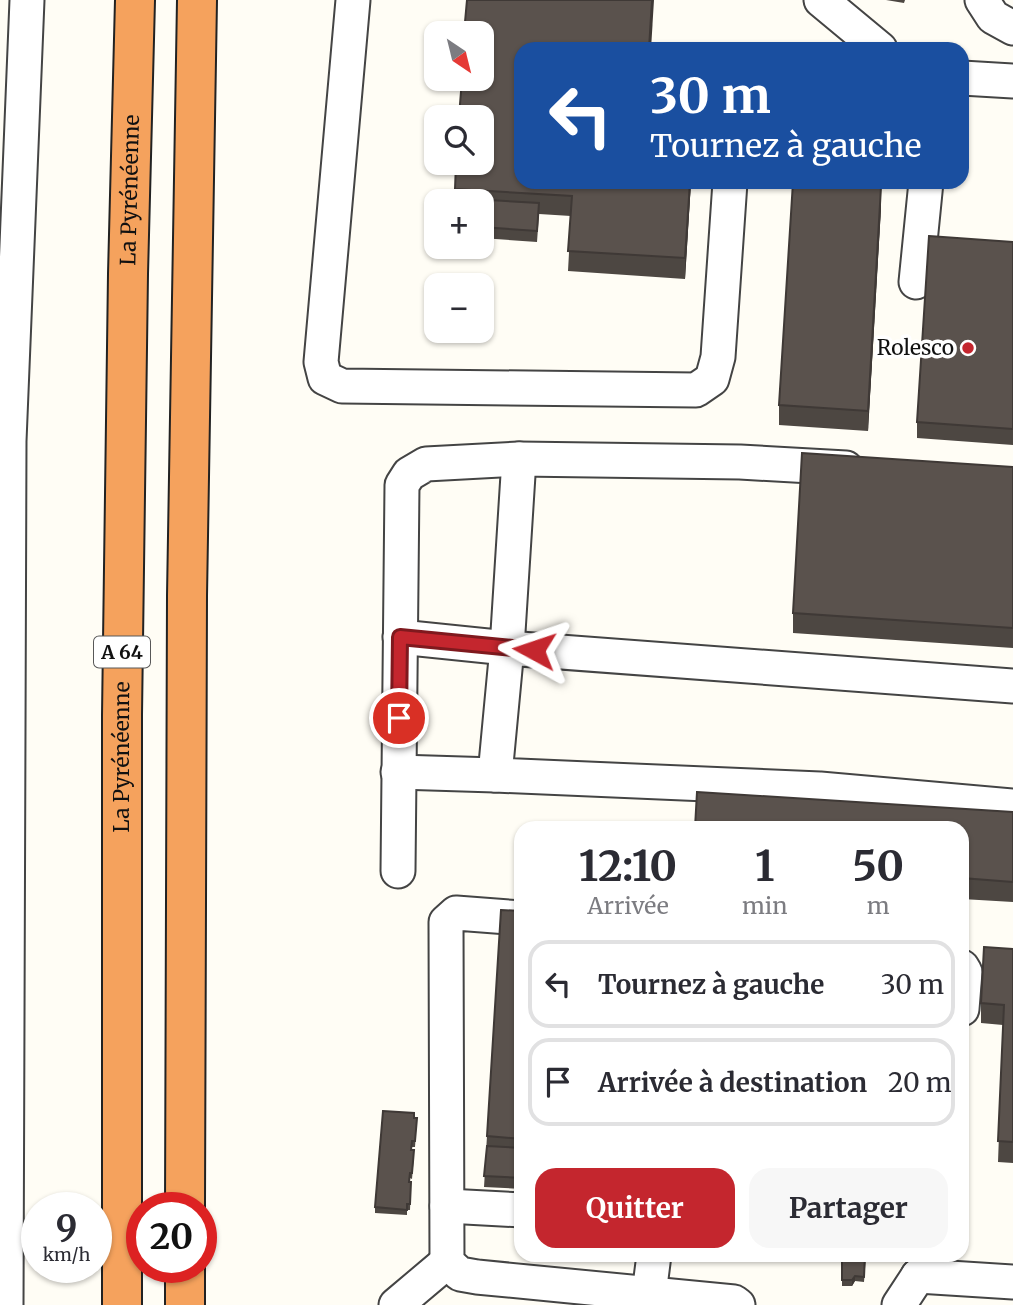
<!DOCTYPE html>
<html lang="fr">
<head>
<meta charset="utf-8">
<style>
  :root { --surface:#fff; --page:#f7f7f7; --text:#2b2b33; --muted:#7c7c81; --line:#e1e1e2; --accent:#c4262e }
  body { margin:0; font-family:Merriweather,serif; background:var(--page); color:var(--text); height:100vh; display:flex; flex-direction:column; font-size:26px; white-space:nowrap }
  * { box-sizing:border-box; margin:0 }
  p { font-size:23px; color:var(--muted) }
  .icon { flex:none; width:38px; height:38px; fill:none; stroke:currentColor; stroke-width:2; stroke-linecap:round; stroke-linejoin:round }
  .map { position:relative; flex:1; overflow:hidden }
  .side { position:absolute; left:514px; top:821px; width:455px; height:441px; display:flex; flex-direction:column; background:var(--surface); border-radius:21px; box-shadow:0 2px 5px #0004 }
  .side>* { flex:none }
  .guide { position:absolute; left:514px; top:42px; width:455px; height:147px; border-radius:21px; box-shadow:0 2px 5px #0004; background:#1a4fa0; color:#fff; overflow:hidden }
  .needle { width:46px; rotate:145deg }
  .buttons { position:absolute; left:424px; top:21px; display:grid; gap:14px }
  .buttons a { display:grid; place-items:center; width:70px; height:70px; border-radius:14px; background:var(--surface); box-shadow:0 2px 5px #0004; font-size:35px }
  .speed { position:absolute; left:21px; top:1192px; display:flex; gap:14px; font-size:35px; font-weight:700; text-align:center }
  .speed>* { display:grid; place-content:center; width:91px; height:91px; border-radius:50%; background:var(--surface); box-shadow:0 2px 5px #0004; line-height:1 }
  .speed small { font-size:18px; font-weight:400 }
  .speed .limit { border:10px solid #d22; background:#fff; color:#111 }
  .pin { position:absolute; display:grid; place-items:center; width:60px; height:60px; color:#fff; margin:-30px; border:4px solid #fff; border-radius:50%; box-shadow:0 2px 7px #0007 }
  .me { position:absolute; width:77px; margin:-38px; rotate:275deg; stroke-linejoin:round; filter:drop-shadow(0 0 5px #0008) }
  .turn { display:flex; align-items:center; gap:24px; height:147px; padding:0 21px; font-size:32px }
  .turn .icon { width:91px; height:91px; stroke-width:2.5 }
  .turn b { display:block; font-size:49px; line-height:60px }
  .eta { display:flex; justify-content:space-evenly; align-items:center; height:119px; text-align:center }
  .eta b { font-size:42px; font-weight:700; line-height:49px }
  .cta { display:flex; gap:14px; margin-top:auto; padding:14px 21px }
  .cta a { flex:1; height:80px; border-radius:21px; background:var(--accent); color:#fff; font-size:28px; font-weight:700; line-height:80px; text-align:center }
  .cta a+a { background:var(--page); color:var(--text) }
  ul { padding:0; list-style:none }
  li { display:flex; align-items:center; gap:21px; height:88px; margin:0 14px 10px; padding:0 7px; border:4px solid var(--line); border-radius:21px }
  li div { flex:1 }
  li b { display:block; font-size:26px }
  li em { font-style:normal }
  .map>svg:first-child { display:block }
</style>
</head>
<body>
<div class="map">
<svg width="1013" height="1305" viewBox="0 0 1013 1305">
  <rect width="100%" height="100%" fill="#fffdf5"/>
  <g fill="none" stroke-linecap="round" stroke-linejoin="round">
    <defs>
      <g id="minor">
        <polyline points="353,0 321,362 325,378 342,386 696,390 712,379 718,357 730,182"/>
        <polyline points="821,0 880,49"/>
        <polyline points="982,0 993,17 1013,28"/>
        <polyline points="962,78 1013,81"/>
        <polyline points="916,282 926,182"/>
        <polyline points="400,637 507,648 519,459"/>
        <polyline points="1013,686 507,648 495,775 820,789 1013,806"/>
        <polyline points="398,772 495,775"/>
        <polyline points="398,871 402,485 409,474 426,464 519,459 740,462 846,468"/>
        <polyline points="522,918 456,913 446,922 447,1262 460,1274 477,1277 734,1302 738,1305"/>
        <polyline points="962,967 965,972 962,1009"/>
        <polyline points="447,1206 522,1210"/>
        <polyline points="918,1276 1013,1282"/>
        <polyline points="649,1294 654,1255"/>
        <polyline points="6,1305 9,441 27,0"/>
        <polyline points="396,1305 447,1262"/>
        <polyline points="899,1305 918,1276"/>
      </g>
      <g id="highway">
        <polyline points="185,1208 187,596 197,0"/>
        <polyline points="185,1267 185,1305"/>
        <path id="s1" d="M122,1305V715L128,274L135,0"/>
      </g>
    </defs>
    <!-- minor casing -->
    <use href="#minor" stroke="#444" stroke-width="37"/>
    <!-- highway casing -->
    <use href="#highway" stroke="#222" stroke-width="42"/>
    <!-- minor -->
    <use href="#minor" stroke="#fff" stroke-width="33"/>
    <!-- highway -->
    <use href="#highway" stroke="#f5a25d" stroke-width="38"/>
  </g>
  <!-- wall -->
  <g fill="#4d4742">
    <polygon points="886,0 905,0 904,3"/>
    <polygon points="522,182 691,182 685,279 568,271 571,216 539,214 537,242 481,238 481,201 454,201 455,189"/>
    <polygon points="881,208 868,431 779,425 779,405"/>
    <polygon points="1013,242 1013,445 917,438 917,422"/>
    <polygon points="1013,467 1013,648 793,633 793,613"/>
    <polygon points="1013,812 1013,902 962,899 962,828"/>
    <polygon points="522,911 522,1189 484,1187 487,1136"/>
    <polygon points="1013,949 1013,1163 998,1162 1003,1025 981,1023 981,1003"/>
    <polygon points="414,1118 417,1118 415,1147 412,1147 412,1150 414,1156 412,1179 410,1178 409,1182 411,1182 410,1210 407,1210 407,1215 375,1213 375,1207"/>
    <polygon points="842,1255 866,1255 864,1282 855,1281 852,1286 842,1286"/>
  </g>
  <!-- shaded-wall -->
  <g fill="#3f3936">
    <polygon points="652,0 654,0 651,49 649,49"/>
    <polygon points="690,182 691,182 685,279 685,258"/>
    <polygon points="881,187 881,208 868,431 868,411"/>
    <polygon points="855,1276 855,1281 852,1286 852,1280"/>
  </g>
  <!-- building -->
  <g fill="#5a524d" stroke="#3f3936" stroke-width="2">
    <polygon points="467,0 652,0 649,49 522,49 522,182 690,182 685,258 568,251 572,196 455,189 456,163 481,163 481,117 459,117 462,79 481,79 481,33 464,33"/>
    <polygon points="793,182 812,182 881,187 868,411 779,405"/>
    <polygon points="455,198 539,203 537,231 481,227 481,201 454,201"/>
    <polygon points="929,236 1013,242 1013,429 917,422"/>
    <polygon points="802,453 1013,467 1013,628 793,613"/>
    <polygon points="697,792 1013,812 1013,882 962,878 962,828 695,828"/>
    <polygon points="501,910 522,911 522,1139 487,1136"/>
    <polygon points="984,947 1013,949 1013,1142 998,1141 1004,1005 981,1003"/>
    <polygon points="383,1111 414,1113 414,1118 417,1118 415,1141 412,1141 411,1150 414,1150 412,1173 410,1173 409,1182 411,1182 410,1204 407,1204 407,1210 375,1207"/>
    <polygon points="487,1146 522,1148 522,1178 484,1176"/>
    <polygon points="842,1255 865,1255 864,1277 855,1276 852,1280 842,1280"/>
  </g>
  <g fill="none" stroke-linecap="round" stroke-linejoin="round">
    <defs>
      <polyline id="route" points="399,718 400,637 534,650"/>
    </defs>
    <!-- route casing -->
    <use href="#route" stroke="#7f191e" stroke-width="18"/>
    <!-- route -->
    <use href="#route" stroke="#c4262e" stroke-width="12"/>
  </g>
  <!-- markers -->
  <circle fill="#c4262e" stroke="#fff" stroke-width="2.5" cx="968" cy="348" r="7"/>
  <g text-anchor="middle" stroke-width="7" stroke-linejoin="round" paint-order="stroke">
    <!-- shield labels -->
    <rect fill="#fff" stroke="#585858" stroke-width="2" x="94" y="636.5" width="56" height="31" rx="5"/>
    <g font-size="19" font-weight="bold" fill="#111">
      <text x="122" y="659">A 64</text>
    </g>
    <!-- street labels -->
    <g font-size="21" fill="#111" stroke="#fff">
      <text dy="7" stroke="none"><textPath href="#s1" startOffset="1115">La Pyrénéenne</textPath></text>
      <text dy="7" stroke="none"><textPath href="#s1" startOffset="548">La Pyrénéenne</textPath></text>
    </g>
    <!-- poi labels -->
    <g font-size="21" fill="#111" stroke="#fff" text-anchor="end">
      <text x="954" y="355">Rolesco</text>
    </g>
  </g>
</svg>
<div class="buttons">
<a><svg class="needle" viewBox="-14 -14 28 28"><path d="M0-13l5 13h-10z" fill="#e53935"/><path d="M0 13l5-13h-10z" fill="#7c7c81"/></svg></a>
<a><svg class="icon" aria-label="search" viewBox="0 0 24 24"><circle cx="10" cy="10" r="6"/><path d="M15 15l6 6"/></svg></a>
<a>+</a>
<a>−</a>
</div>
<div class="speed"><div>9<small>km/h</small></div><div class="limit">20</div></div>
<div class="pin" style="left:399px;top:718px;background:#d93025"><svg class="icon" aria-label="arrive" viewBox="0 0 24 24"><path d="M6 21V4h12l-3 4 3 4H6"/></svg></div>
<svg class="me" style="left:534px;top:650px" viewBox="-20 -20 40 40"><path d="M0-17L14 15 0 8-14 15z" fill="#c4262e" stroke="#fff" stroke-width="4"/></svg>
<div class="guide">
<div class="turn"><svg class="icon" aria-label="left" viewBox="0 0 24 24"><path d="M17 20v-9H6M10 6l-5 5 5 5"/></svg><div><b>30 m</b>Tournez à gauche</div></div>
</div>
<section class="side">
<div class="eta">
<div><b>12:10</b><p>Arrivée</p></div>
<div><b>1</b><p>min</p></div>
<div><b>50</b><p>m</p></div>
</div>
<ul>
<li><svg class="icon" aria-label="left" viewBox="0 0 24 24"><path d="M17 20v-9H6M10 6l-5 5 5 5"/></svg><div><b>Tournez à gauche</b></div><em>30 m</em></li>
<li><svg class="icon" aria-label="arrive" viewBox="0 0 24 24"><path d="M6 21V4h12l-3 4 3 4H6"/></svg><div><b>Arrivée à destination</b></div><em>20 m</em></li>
</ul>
<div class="cta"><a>Quitter</a><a>Partager</a></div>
</section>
</div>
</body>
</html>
